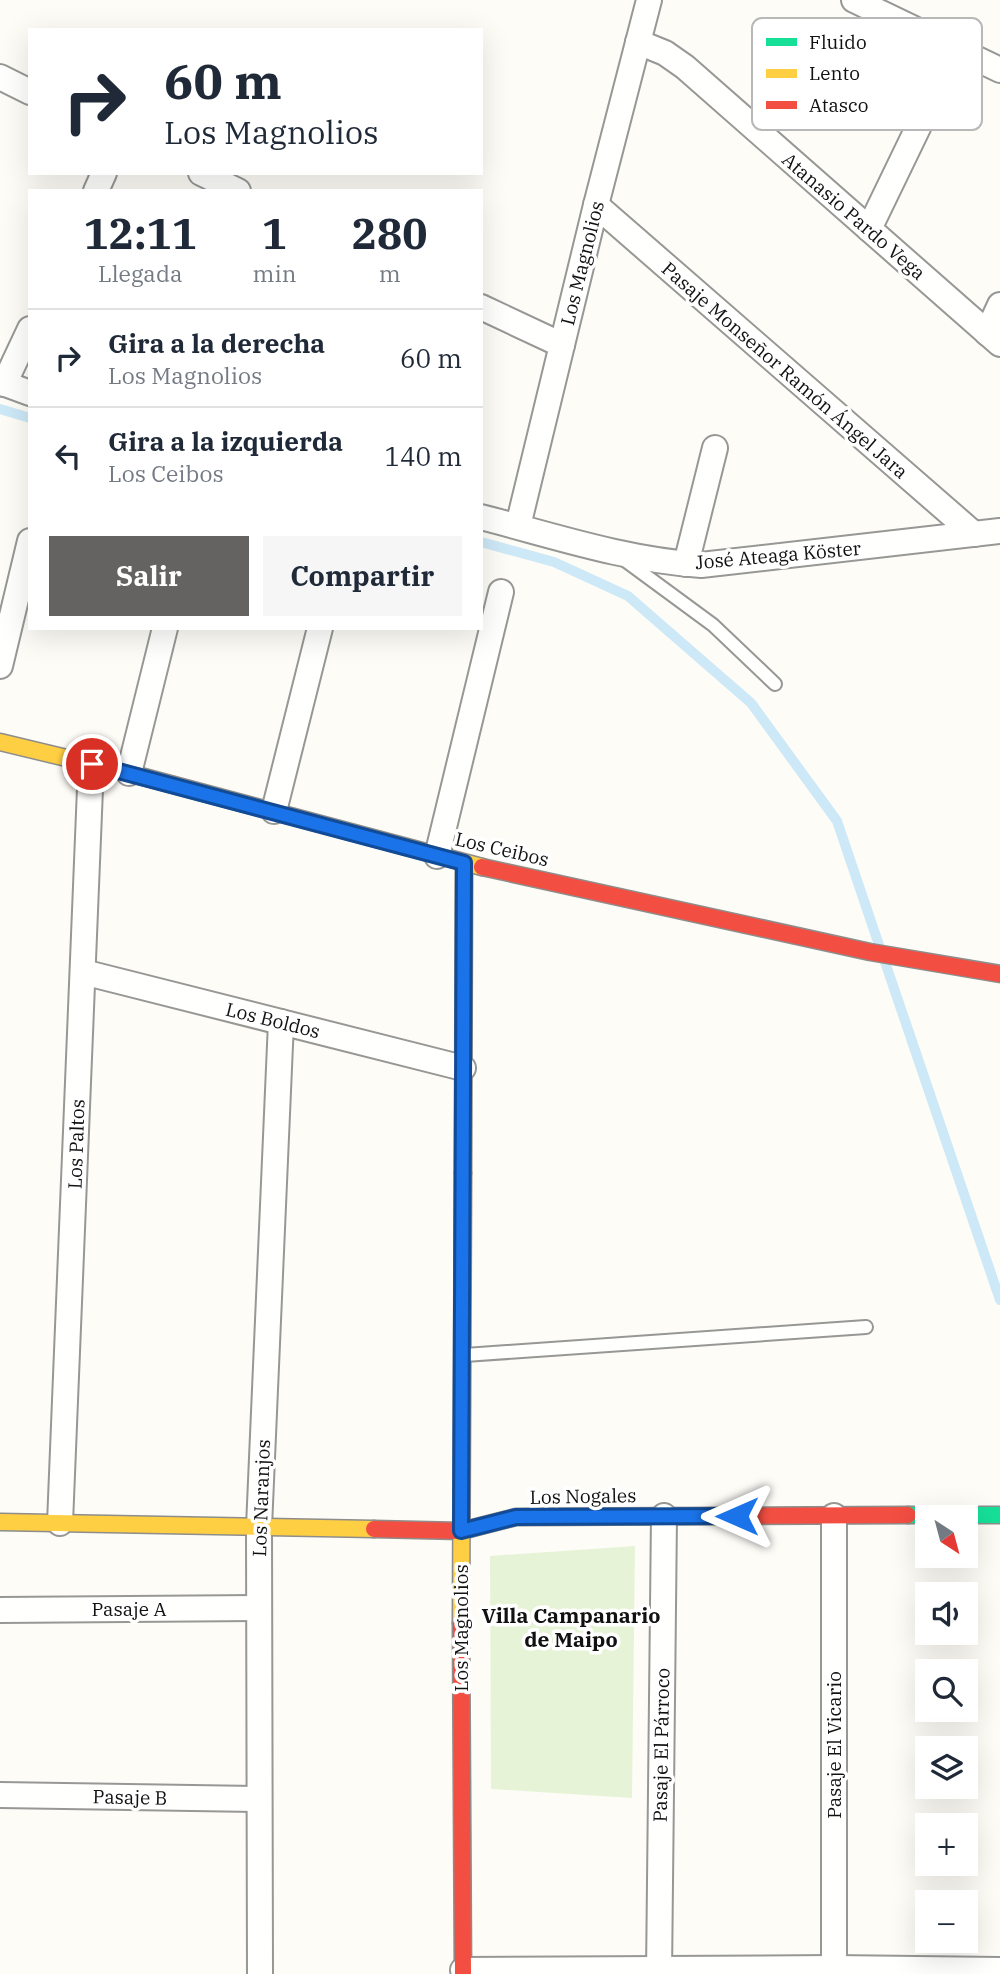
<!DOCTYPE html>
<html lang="es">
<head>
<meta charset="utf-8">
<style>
  :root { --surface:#fff; --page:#f6f6f7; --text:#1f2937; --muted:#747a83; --line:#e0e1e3; --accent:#646362 }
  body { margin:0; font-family:"IBM Plex Serif",serif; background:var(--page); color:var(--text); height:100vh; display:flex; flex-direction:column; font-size:26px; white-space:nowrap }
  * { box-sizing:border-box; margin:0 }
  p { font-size:23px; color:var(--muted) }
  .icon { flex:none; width:38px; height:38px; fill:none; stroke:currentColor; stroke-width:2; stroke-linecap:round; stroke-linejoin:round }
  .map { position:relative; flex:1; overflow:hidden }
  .panel { position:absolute; left:28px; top:189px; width:455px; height:441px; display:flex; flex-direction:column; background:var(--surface); border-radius:0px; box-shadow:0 7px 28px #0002 }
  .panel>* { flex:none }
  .hud { position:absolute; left:28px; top:28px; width:455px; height:147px; border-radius:0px; box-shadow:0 7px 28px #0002; background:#fff; color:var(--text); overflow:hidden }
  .needle { width:46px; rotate:144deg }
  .fabs { position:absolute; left:915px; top:1505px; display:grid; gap:14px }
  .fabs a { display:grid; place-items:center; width:63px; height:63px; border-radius:0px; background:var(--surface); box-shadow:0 7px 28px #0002; font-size:35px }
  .pin { position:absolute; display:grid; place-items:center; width:60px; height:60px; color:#fff; margin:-30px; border:4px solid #fff; border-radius:50%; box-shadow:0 2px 7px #0007 }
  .me { position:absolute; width:77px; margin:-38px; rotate:270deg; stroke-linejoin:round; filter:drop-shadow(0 0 5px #0008) }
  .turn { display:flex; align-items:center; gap:24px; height:147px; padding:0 21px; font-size:32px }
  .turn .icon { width:91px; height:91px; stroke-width:2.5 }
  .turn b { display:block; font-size:49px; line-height:60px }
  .eta { display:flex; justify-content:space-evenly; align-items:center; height:119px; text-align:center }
  .eta b { font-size:42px; font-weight:800; line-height:49px }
  .button { display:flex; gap:14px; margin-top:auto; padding:14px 21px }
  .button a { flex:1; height:80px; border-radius:0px; background:var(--accent); color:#fff; font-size:28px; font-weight:800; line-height:80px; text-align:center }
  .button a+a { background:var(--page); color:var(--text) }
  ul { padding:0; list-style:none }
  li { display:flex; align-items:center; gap:21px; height:98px; padding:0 21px; border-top:2px solid var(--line) }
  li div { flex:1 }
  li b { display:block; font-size:26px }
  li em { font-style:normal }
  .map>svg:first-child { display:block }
</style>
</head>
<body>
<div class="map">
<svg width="1000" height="1974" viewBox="0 0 1000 1974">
  <rect width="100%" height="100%" fill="#fdfcf7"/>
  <!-- green -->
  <polygon fill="#e7f3d7" points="635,1546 632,1798 491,1789 490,1556"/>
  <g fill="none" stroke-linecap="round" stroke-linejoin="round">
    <!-- stream -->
    <g stroke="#cde8f7" stroke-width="10">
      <polyline points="0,409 30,418"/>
      <polyline points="481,542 554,562 628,596 751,703 837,821 879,945"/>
      <polyline points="885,962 1000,1300"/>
    </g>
    <defs>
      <g id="lane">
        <polyline points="626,561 713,625 775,684"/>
        <polyline points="465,1355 866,1327"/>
      </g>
      <g id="street">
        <polyline points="854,0 1000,70"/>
        <polyline points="638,42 665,53 685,67 1000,344"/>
        <polyline points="0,77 30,92"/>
        <polyline points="201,173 238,191"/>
        <polyline points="96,191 104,173"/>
        <polyline points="596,205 974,534"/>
        <polyline points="869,229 956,49"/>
        <polyline points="481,307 562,345"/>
        <polyline points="987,333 1000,305"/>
        <polyline points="0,382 30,393"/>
        <polyline points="4,384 30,329"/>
        <path d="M481,517C554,536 626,560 701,565L1000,531"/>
        <polyline points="518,526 596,205 649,0"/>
        <polyline points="686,564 715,448"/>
        <polyline points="0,666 30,541"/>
        <polyline points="129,773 165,628"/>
        <polyline points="274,811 320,628"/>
        <polyline points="437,856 501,592"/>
        <polyline points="83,972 463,1068"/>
        <polyline points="60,1523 91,764"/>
        <polyline points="0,1610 259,1608"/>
        <polyline points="0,1795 259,1799"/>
        <polyline points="463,1970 834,1968 1000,1970"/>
        <polyline points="260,1974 259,1527 281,1022"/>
        <polyline points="659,1974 664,1516"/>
        <polyline points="834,1974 834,1516"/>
      </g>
      <g id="fast">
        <polyline points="463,1173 464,863"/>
        <polyline points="908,1515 1000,1515"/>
      </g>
      <g id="slow">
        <polyline points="0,742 129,773 482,867"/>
        <polyline points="0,1522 374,1529"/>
        <polyline points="461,1623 463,1173"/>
      </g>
      <g id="jam">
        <polyline points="482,867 870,952 1000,974"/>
        <polyline points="374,1529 461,1531 516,1517 908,1515"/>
        <polyline points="461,1623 463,1974"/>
      </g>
    </defs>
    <!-- lane casing -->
    <use href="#lane" stroke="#979795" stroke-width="16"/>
    <!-- street casing -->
    <use href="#street" stroke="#979795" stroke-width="28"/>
    <!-- fast casing -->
    <use href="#fast" stroke="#8e8d8b" stroke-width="19"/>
    <!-- slow casing -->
    <use href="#slow" stroke="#8e8d8b" stroke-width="19"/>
    <!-- jam casing -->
    <use href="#jam" stroke="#8e8d8b" stroke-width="19"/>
    <!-- lane -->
    <use href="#lane" stroke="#fffffe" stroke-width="12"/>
    <!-- street -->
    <use href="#street" stroke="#fffffe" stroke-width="24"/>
    <!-- fast -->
    <use href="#fast" stroke="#16e098" stroke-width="16"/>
    <!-- slow -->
    <use href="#slow" stroke="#ffcf43" stroke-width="16"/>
    <!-- jam -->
    <use href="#jam" stroke="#f24e42" stroke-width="16"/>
  </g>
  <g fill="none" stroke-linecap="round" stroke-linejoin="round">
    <defs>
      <polyline id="route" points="92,764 464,863 461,1531 516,1517 737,1516"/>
    </defs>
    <!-- route casing -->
    <use href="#route" stroke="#114b97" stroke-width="18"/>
    <!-- route -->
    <use href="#route" stroke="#1a73e8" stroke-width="12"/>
  </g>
  <g text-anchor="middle" stroke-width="7" stroke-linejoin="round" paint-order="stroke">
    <!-- street labels -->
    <g font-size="19" fill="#111" stroke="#fff">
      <text transform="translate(854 216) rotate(41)" y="7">Atanasio Pardo Vega</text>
      <text transform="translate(582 263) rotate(-76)" y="7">Los Magnolios</text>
      <text transform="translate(785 370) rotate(41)" y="7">Pasaje Monseñor Ramón Ángel Jara</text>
      <text transform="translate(778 555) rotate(-5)" y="7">José Ateaga Köster</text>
      <text transform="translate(502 849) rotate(13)" y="7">Los Ceibos</text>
      <text transform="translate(273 1020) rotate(14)" y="7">Los Boldos</text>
      <text transform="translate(76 1144) rotate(-88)" y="7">Los Paltos</text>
      <text transform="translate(583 1496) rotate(-1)" y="7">Los Nogales</text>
      <text transform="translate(261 1498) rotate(-88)" y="7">Los Naranjos</text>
      <text x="129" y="1616">Pasaje A</text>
      <text transform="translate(461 1628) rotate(-90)" y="7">Los Magnolios</text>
      <text transform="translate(661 1745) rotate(-89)" y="7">Pasaje El Párroco</text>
      <text transform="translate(834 1745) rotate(-90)" y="7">Pasaje El Vicario</text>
      <text transform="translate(130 1797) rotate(1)" y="7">Pasaje B</text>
    </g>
    <!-- neighbourhood labels -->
    <g font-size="21" font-weight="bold" fill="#111" stroke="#fff">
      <text x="571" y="1623">Villa Campanario<tspan x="571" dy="24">de Maipo</tspan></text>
    </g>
  </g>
  <!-- legend -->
  <rect x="752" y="18" width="230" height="112" rx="10" fill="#fff" stroke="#b8b8b8" stroke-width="2"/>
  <rect x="766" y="38" width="31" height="8" fill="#16e098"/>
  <rect x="766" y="69" width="31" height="9" fill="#ffcf43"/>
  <rect x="766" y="101" width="31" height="8" fill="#f24e42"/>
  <g font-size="19" fill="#111">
    <text x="809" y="49">Fluido</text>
    <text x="809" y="80">Lento</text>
    <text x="809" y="112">Atasco</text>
  </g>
</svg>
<div class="fabs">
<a><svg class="needle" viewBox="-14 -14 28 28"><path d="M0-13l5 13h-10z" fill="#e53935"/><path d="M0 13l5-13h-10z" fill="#747a83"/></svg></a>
<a><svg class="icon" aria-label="sound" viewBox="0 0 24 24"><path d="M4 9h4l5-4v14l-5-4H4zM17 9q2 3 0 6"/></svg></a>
<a><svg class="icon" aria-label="search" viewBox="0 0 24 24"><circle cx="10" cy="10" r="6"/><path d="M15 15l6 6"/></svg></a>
<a><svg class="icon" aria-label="layers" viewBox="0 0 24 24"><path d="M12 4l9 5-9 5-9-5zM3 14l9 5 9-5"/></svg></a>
<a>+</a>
<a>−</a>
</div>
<div class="pin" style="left:92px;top:764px;background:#d93025"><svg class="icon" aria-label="arrive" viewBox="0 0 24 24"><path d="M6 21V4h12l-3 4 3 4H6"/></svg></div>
<svg class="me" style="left:737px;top:1516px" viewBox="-20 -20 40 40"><path d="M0-17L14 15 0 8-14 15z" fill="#1a73e8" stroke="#fff" stroke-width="4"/></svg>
<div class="hud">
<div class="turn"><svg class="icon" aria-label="right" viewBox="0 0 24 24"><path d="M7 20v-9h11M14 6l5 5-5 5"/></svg><div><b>60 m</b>Los Magnolios</div></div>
</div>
<section class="panel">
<div class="eta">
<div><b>12:11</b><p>Llegada</p></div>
<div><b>1</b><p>min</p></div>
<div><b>280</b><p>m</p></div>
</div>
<ul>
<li><svg class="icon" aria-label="right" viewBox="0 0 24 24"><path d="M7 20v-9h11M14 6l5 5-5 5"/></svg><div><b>Gira a la derecha</b><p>Los Magnolios</p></div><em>60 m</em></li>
<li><svg class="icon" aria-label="left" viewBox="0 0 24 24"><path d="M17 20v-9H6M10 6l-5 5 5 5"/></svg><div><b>Gira a la izquierda</b><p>Los Ceibos</p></div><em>140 m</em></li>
</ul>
<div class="button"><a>Salir</a><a>Compartir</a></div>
</section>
</div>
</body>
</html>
